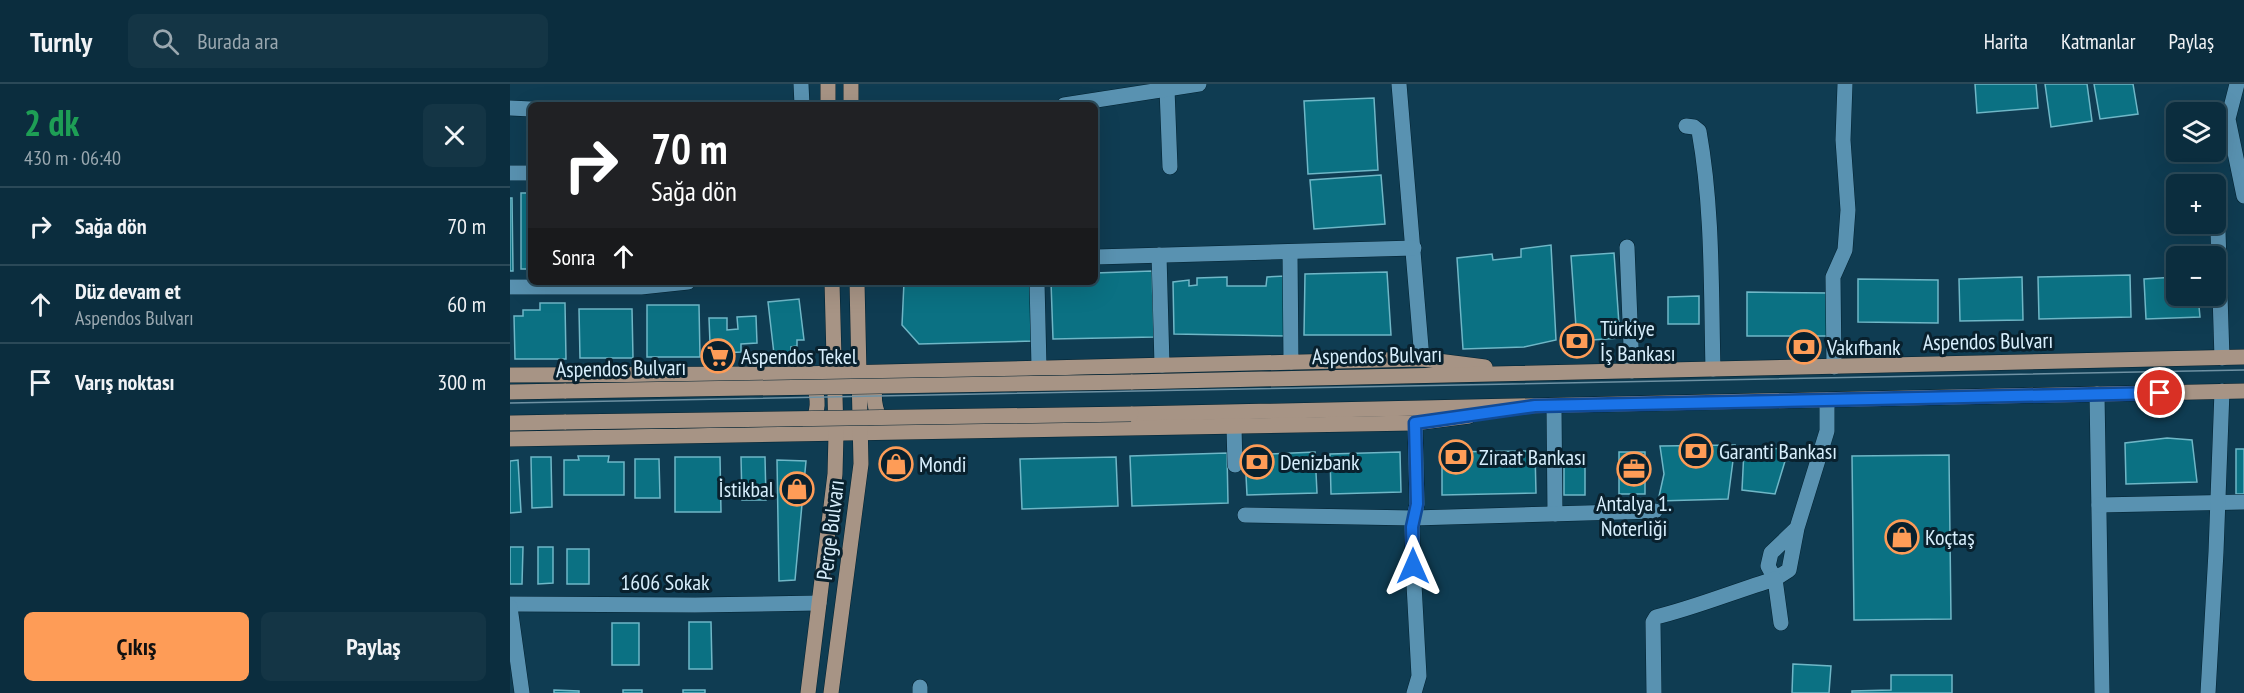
<!DOCTYPE html>
<html lang="tr">
<head>
<meta charset="utf-8">
<style>
  :root { --surface:#0b2d3e; --page:#143545; --text:#f1f3f6; --muted:#9aa8b0; --line:#2b4958; --accent:#fe9c57 }
  body { margin:0; font-family:"PT Sans Narrow",sans-serif; background:var(--page); color:var(--text); height:100vh; display:flex; flex-direction:column; font-size:22px; white-space:nowrap }
  * { box-sizing:border-box; margin:0 }
  p { font-size:20px; color:var(--muted) }
  .icon { flex:none; width:33px; height:33px; fill:none; stroke:currentColor; stroke-width:2; stroke-linecap:round; stroke-linejoin:round }
  .map { position:relative; flex:1; overflow:hidden }
  .side { display:flex; flex-direction:column; background:var(--surface); width:510px }
  .side>* { flex:none }
  .hud { position:absolute; left:18px; top:18px; width:570px; height:183px; border-radius:9px; box-shadow:0 6px 24px #0002,0 0 0 2px var(--line); background:#202124; color:#fff; overflow:hidden }
  .fabs { position:absolute; left:1656px; top:18px; display:grid; gap:12px }
  .fabs a { display:grid; place-items:center; width:60px; height:60px; border-radius:9px; background:var(--surface); box-shadow:0 6px 24px #0002,0 0 0 2px var(--line); font-size:30px }
  .pin { position:absolute; display:grid; place-items:center; width:51px; height:51px; color:#fff; margin:-26px; border:3px solid #fff; border-radius:50%; box-shadow:0 2px 6px #0007 }
  .me { position:absolute; width:66px; margin:-33px; rotate:0deg; stroke-linejoin:round; filter:drop-shadow(0 0 4px #0008) }
  .turn { display:flex; align-items:center; gap:21px; height:126px; padding:0 24px; font-size:27px }
  .turn .icon { width:78px; height:78px; stroke-width:2.5 }
  .turn b { display:block; font-size:42px; line-height:51px }
  .then { display:flex; align-items:center; height:57px; padding:0 24px; background:#0003; gap:12px; font-size:22px }
  .round { display:grid; place-items:center; flex:none; width:63px; height:63px; border-radius:9px; background:var(--page) }
  .headline { display:flex; align-items:center; justify-content:space-between; height:102px; padding:0 24px }
  h1 { font-size:36px; font-weight:700; line-height:45px; color:#1e9e55 }
  .cta { display:flex; gap:12px; margin-top:auto; padding:12px 24px }
  .cta a { flex:1; height:69px; border-radius:9px; background:var(--accent); color:#111; font-size:24px; font-weight:700; line-height:69px; text-align:center }
  .cta a+a { background:var(--page); color:var(--text) }
  ul { padding:0; list-style:none }
  li { display:flex; align-items:center; gap:18px; height:78px; padding:0 24px; border-top:2px solid var(--line) }
  li div { flex:1 }
  li b { display:block; font-size:22px }
  li em { font-style:normal }
  header { display:flex; align-items:center; gap:36px; box-sizing:border-box; height:84px; padding:0 30px; background:var(--surface); border-bottom:2px solid var(--line) }
  header strong { font-size:28px }
  nav { display:flex; gap:33px; margin-inline-start:auto; font-size:21px }
  .search { width:420px; height:54px; background:var(--page); display:flex; align-items:center; gap:15px; box-sizing:border-box; padding:0 21px; border-radius:9px; color:var(--muted); font-size:22px }
  main { display:flex; flex:1; min-height:0 }
  .map>svg:first-child { display:block }
</style>
</head>
<body>
<header>
<strong>Turnly</strong>
<div class="search"><svg class="icon" aria-label="search" viewBox="0 0 24 24"><circle cx="10" cy="10" r="6"/><path d="M15 15l6 6"/></svg>Burada ara</div>
<nav><a>Harita</a><a>Katmanlar</a><a>Paylaş</a></nav>
</header>
<main>
<section class="side">
<div class="headline"><div><h1>2 dk</h1><p>430 m · 06:40</p></div><a class="round"><svg class="icon" aria-label="close" viewBox="0 0 24 24"><path d="M6 6l12 12M18 6L6 18"/></svg></a></div>
<ul>
<li><svg class="icon" aria-label="right" viewBox="0 0 24 24"><path d="M7 20v-9h11M14 6l5 5-5 5"/></svg><div><b>Sağa dön</b></div><em>70 m</em></li>
<li><svg class="icon" aria-label="ahead" viewBox="0 0 24 24"><path d="M12 20V5M6 11l6-6 6 6"/></svg><div><b>Düz devam et</b><p>Aspendos Bulvarı</p></div><em>60 m</em></li>
<li><svg class="icon" aria-label="arrive" viewBox="0 0 24 24"><path d="M6 21V4h12l-3 4 3 4H6"/></svg><div><b>Varış noktası</b></div><em>300 m</em></li>
</ul>
<div class="cta"><a>Çıkış</a><a>Paylaş</a></div>
</section>
<div class="map">
<svg width="1734" height="609" viewBox="0 0 1734 609">
  <rect width="100%" height="100%" fill="#0f3c52"/>
  <!-- building -->
  <g fill="#0b7183" stroke="#6fb7c7" stroke-width="1.5">
    <polygon points="1465,0 1526,0 1528,24 1467,29"/>
    <polygon points="1535,0 1577,0 1582,37 1541,43"/>
    <polygon points="1584,0 1623,0 1628,30 1590,35"/>
    <polygon points="864,14 868,86 798,90 794,17"/>
    <polygon points="871,91 875,140 804,145 800,96"/>
    <rect x="11" y="109" width="10" height="76"/>
    <polygon points="0,114 2,114 3,187 0,187"/>
    <polygon points="1041,161 1046,256 1014,263 953,265 947,174 982,170 983,176 1011,173 1011,165"/>
    <polygon points="1104,169 1110,254 1067,257 1061,172"/>
    <polygon points="642,187 644,253 543,255 541,198 585,198 585,189"/>
    <polygon points="877,188 881,251 794,251 795,190"/>
    <polygon points="1620,191 1621,233 1529,235 1528,193"/>
    <polygon points="775,192 778,252 664,250 663,198 679,196 679,202 687,201 687,194 717,193 717,202 756,202 757,193"/>
    <polygon points="1512,193 1513,236 1450,237 1449,195"/>
    <polygon points="1666,193 1666,212 1688,212 1690,233 1636,235 1634,195"/>
    <polygon points="1348,195 1428,196 1428,239 1348,238"/>
    <polygon points="394,198 523,198 524,257 409,260 392,241"/>
    <polygon points="1237,208 1318,209 1317,252 1237,252"/>
    <polygon points="1189,212 1189,240 1158,240 1158,213"/>
    <polygon points="289,215 294,256 287,256 287,262 281,263 281,269 264,270 258,218"/>
    <polygon points="30,219 55,219 56,275 5,275 4,232 13,232 13,226 30,226"/>
    <polygon points="137,221 189,221 190,273 137,273"/>
    <polygon points="69,225 122,225 123,274 70,274"/>
    <polygon points="246,232 247,259 231,260 231,268 210,269 209,259 200,259 199,234 217,234 217,246 228,245 227,233"/>
    <polygon points="1657,354 1682,356 1687,398 1616,400 1615,359"/>
    <polygon points="1225,361 1218,415 1148,417 1154,390 1150,362"/>
    <polygon points="1279,364 1265,410 1232,406 1234,366"/>
    <rect x="1726" y="365" width="8" height="45"/>
    <polygon points="1025,367 1026,409 932,411 932,368"/>
    <polygon points="805,368 807,409 737,411 735,371"/>
    <polygon points="890,368 891,408 821,410 820,370"/>
    <rect x="1109" y="368" width="26" height="42"/>
    <polygon points="717,369 718,419 622,422 620,372"/>
    <polygon points="1439,371 1441,535 1344,536 1342,372"/>
    <polygon points="68,372 99,372 98,378 114,378 114,411 54,411 54,376 69,376"/>
    <polygon points="21,373 41,373 42,423 22,424"/>
    <polygon points="165,373 210,373 211,428 165,428"/>
    <polygon points="231,373 255,373 256,416 232,416"/>
    <polygon points="606,373 608,422 512,425 510,375"/>
    <polygon points="125,375 149,375 150,414 125,414"/>
    <polygon points="8,376 11,428 0,429 0,377"/>
    <polygon points="267,376 296,377 285,496 269,497"/>
    <rect x="1054" y="376" width="21" height="35"/>
    <polygon points="0,463 13,463 12,500 0,500"/>
    <polygon points="28,463 43,463 43,499 28,500"/>
    <rect x="57" y="465" width="22" height="35"/>
    <polygon points="179,538 201,538 202,585 179,585"/>
    <rect x="102" y="539" width="27" height="42"/>
    <polygon points="1283,580 1321,582 1319,609 1282,609"/>
    <polygon points="1381,591 1442,591 1442,609 1342,609 1342,607 1381,606"/>
    <polygon points="44,606 69,607 69,609 44,609"/>
    <rect x="113" y="606" width="19" height="3"/>
    <rect x="173" y="606" width="22" height="3"/>
  </g>
  <g fill="none" stroke-linecap="round" stroke-linejoin="round">
    <defs>
      <g id="minor">
        <polyline points="291,0 292,21"/>
        <polyline points="889,0 912,275"/>
        <polyline points="1727,0 1718,35 1734,112"/>
        <polyline points="657,5 660,83"/>
        <polyline points="554,21 689,0"/>
        <polyline points="0,24 21,25"/>
        <path d="M1176,42L1184,43L1189,47C1203,125 1201,206 1203,285"/>
        <polyline points="0,89 21,89"/>
        <polyline points="1707,115 1712,274"/>
        <polyline points="1117,163 1122,287"/>
        <polyline points="780,168 781,278"/>
        <polyline points="649,171 652,281"/>
        <polyline points="585,173 904,164"/>
        <polyline points="527,198 529,283"/>
        <polyline points="0,203 131,203 178,198"/>
        <polyline points="1324,283 1323,193 1335,166 1338,126 1333,56 1335,0"/>
        <polyline points="1587,310 1592,609"/>
        <polyline points="1044,322 1045,430"/>
        <polyline points="724,343 725,381"/>
        <polyline points="1589,421 1734,418"/>
        <polyline points="735,431 904,434 1145,427"/>
        <polyline points="1287,444 1261,469 1258,482 1265,495 1279,486 1287,444 1317,347 1317,316"/>
        <polyline points="0,520 185,521 309,519"/>
        <polyline points="0,523 12,609"/>
        <polyline points="410,609 410,603"/>
        <polyline points="904,609 909,592 903,482 902,443 907,420 905,339"/>
        <path d="M1144,609L1143,538L1146,533C1187,523 1225,507 1265,495L1271,539"/>
        <polyline points="1698,609 1706,468 1712,307"/>
      </g>
      <g id="major">
        <polyline points="318,0 318,21"/>
        <polyline points="341,0 341,21"/>
        <polyline points="0,291 289,290 912,275 975,283"/>
        <path d="M373,292C358,305 365,330 375,343"/>
        <path d="M300,295L303,297C309,317 309,326 300,344"/>
        <polyline points="621,298 1734,273"/>
        <polyline points="0,308 56,307"/>
        <polyline points="621,330 1734,307"/>
        <polyline points="0,339 56,338"/>
        <polyline points="0,355 905,339 959,332"/>
        <polyline points="298,609 325,390 326,350 322,198"/>
        <polyline points="321,609 351,380 347,198"/>
      </g>
    </defs>
    <!-- minor casing -->
    <use href="#minor" stroke="#032231" stroke-width="16"/>
    <!-- major casing -->
    <use href="#major" stroke="#032231" stroke-width="16"/>
    <!-- minor -->
    <use href="#minor" stroke="#5992b1" stroke-width="15"/>
    <!-- major -->
    <use href="#major" stroke="#a79485" stroke-width="15"/>
    <!-- tram -->
    <polyline stroke="#6f92a4" stroke-width="1.5" points="0,319 1734,286"/>
    <defs>
      <g id="major-bridge">
        <polyline points="56,307 621,298"/>
        <polyline points="56,338 621,330"/>
      </g>
    </defs>
    <!-- major-bridge casing -->
    <use href="#major-bridge" stroke="#032231" stroke-width="16" stroke-linecap="butt"/>
    <!-- major-bridge -->
    <use href="#major-bridge" stroke="#a79485" stroke-width="15"/>
  </g>
  <g fill="none" stroke-linecap="round" stroke-linejoin="round">
    <defs>
      <polyline id="route" points="903,482 902,443 907,420 905,339 1025,322 1650,309"/>
    </defs>
    <!-- route casing -->
    <use href="#route" stroke="#114b97" stroke-width="15"/>
    <!-- route -->
    <use href="#route" stroke="#1a73e8" stroke-width="10"/>
  </g>
  <!-- icons -->
  <defs>
    <symbol id="bank-ring" viewBox="-11 -11 22 22"><circle r="9.5" fill="#09212e" stroke="#fe9c57" stroke-width="1.5"/><path d="M-6-4H6V4H-6ZM0-2.3a2.3 2.3 0 1 0 0 4.6a2.3 2.3 0 1 0 0-4.6Z" fill="#fe9c57"/></symbol>
    <symbol id="supermarket-ring" viewBox="-11 -11 22 22"><circle r="9.5" fill="#09212e" stroke="#fe9c57" stroke-width="1.5"/><path d="M-6-5.5h2.5l.6 2H6L4.5 2H-2.5L-4.4-4H-6ZM-1.5 3.2a1.3 1.3 0 1 0 .1 0ZM3 3.2a1.3 1.3 0 1 0 .1 0Z" fill="#fe9c57"/></symbol>
    <symbol id="shop-ring" viewBox="-11 -11 22 22"><circle r="9.5" fill="#09212e" stroke="#fe9c57" stroke-width="1.5"/><path d="M-5-2.5h2.3a2.7 3.5 0 0 1 5.4 0H5L5.5 6h-11ZM-1.5-2.5h3a1.5 2.3 0 0 0-3 0Z" fill="#fe9c57"/></symbol>
    <symbol id="office-ring" viewBox="-11 -11 22 22"><circle r="9.5" fill="#09212e" stroke="#fe9c57" stroke-width="1.5"/><path d="M-6-3h4V-5.5h4V-3h4V5H-6ZM-1-4.5V-3h2v-1.5ZM-6 0V1H6V0Z" fill="#fe9c57"/></symbol>
  </defs>
  <g fill-rule="evenodd">
    <use href="#bank-ring" x="1048" y="238" width="38" height="38"/>
    <use href="#bank-ring" x="1275" y="244" width="38" height="38"/>
    <use href="#supermarket-ring" x="189" y="253" width="38" height="38"/>
    <use href="#bank-ring" x="1167" y="348" width="38" height="38"/>
    <use href="#bank-ring" x="927" y="354" width="38" height="38"/>
    <use href="#bank-ring" x="728" y="359" width="38" height="38"/>
    <use href="#shop-ring" x="367" y="361" width="38" height="38"/>
    <use href="#office-ring" x="1105" y="366" width="38" height="38"/>
    <use href="#shop-ring" x="268" y="386" width="38" height="38"/>
    <use href="#shop-ring" x="1373" y="434" width="38" height="38"/>
  </g>
  <g text-anchor="middle" stroke-width="6" stroke-linejoin="round" paint-order="stroke">
    <!-- poi labels -->
    <g font-size="22" fill="#d7eefc" stroke="#09212e" text-anchor="start">
      <text x="1090" y="252">Türkiye<tspan x="1090" dy="25">İş Bankası</tspan></text>
      <text x="1317" y="271">Vakıfbank</text>
      <text x="231" y="280">Aspendos Tekel</text>
      <text x="1209" y="375">Garanti Bankası</text>
      <text x="969" y="381">Ziraat Bankası</text>
      <text x="770" y="386">Denizbank</text>
      <text x="409" y="388">Mondi</text>
      <text x="264" y="413" text-anchor="end">İstikbal</text>
      <text x="1124" y="427" text-anchor="middle">Antalya 1.<tspan x="1124" dy="25">Noterliği</tspan></text>
      <text x="1415" y="461">Koçtaş</text>
    </g>
    <!-- street labels -->
    <g font-size="22" fill="#d7eefc" stroke="#09212e">
      <text transform="translate(1478 257) rotate(-1)" y="8">Aspendos Bulvarı</text>
      <text transform="translate(867 271) rotate(-1)" y="8">Aspendos Bulvarı</text>
      <text transform="translate(111 284) rotate(-1)" y="8">Aspendos Bulvarı</text>
      <text transform="translate(320 446) rotate(-83)" y="8">Perge Bulvarı</text>
      <text x="155" y="506">1606 Sokak</text>
    </g>
  </g>
</svg>
<div class="fabs">
<a><svg class="icon" aria-label="layers" viewBox="0 0 24 24"><path d="M12 4l9 5-9 5-9-5zM3 14l9 5 9-5"/></svg></a>
<a>+</a>
<a>−</a>
</div>
<div class="pin" style="left:1650px;top:309px;background:#d93025"><svg class="icon" aria-label="arrive" viewBox="0 0 24 24"><path d="M6 21V4h12l-3 4 3 4H6"/></svg></div>
<svg class="me" style="left:903px;top:482px" viewBox="-20 -20 40 40"><path d="M0-17L14 15 0 8-14 15z" fill="#1a73e8" stroke="#fff" stroke-width="4"/></svg>
<div class="hud">
<div class="turn"><svg class="icon" aria-label="right" viewBox="0 0 24 24"><path d="M7 20v-9h11M14 6l5 5-5 5"/></svg><div><b>70 m</b>Sağa dön</div></div>
<div class="then">Sonra<svg class="icon" aria-label="ahead" viewBox="0 0 24 24"><path d="M12 20V5M6 11l6-6 6 6"/></svg></div>
</div>
</div>
</main>
</body>
</html>
